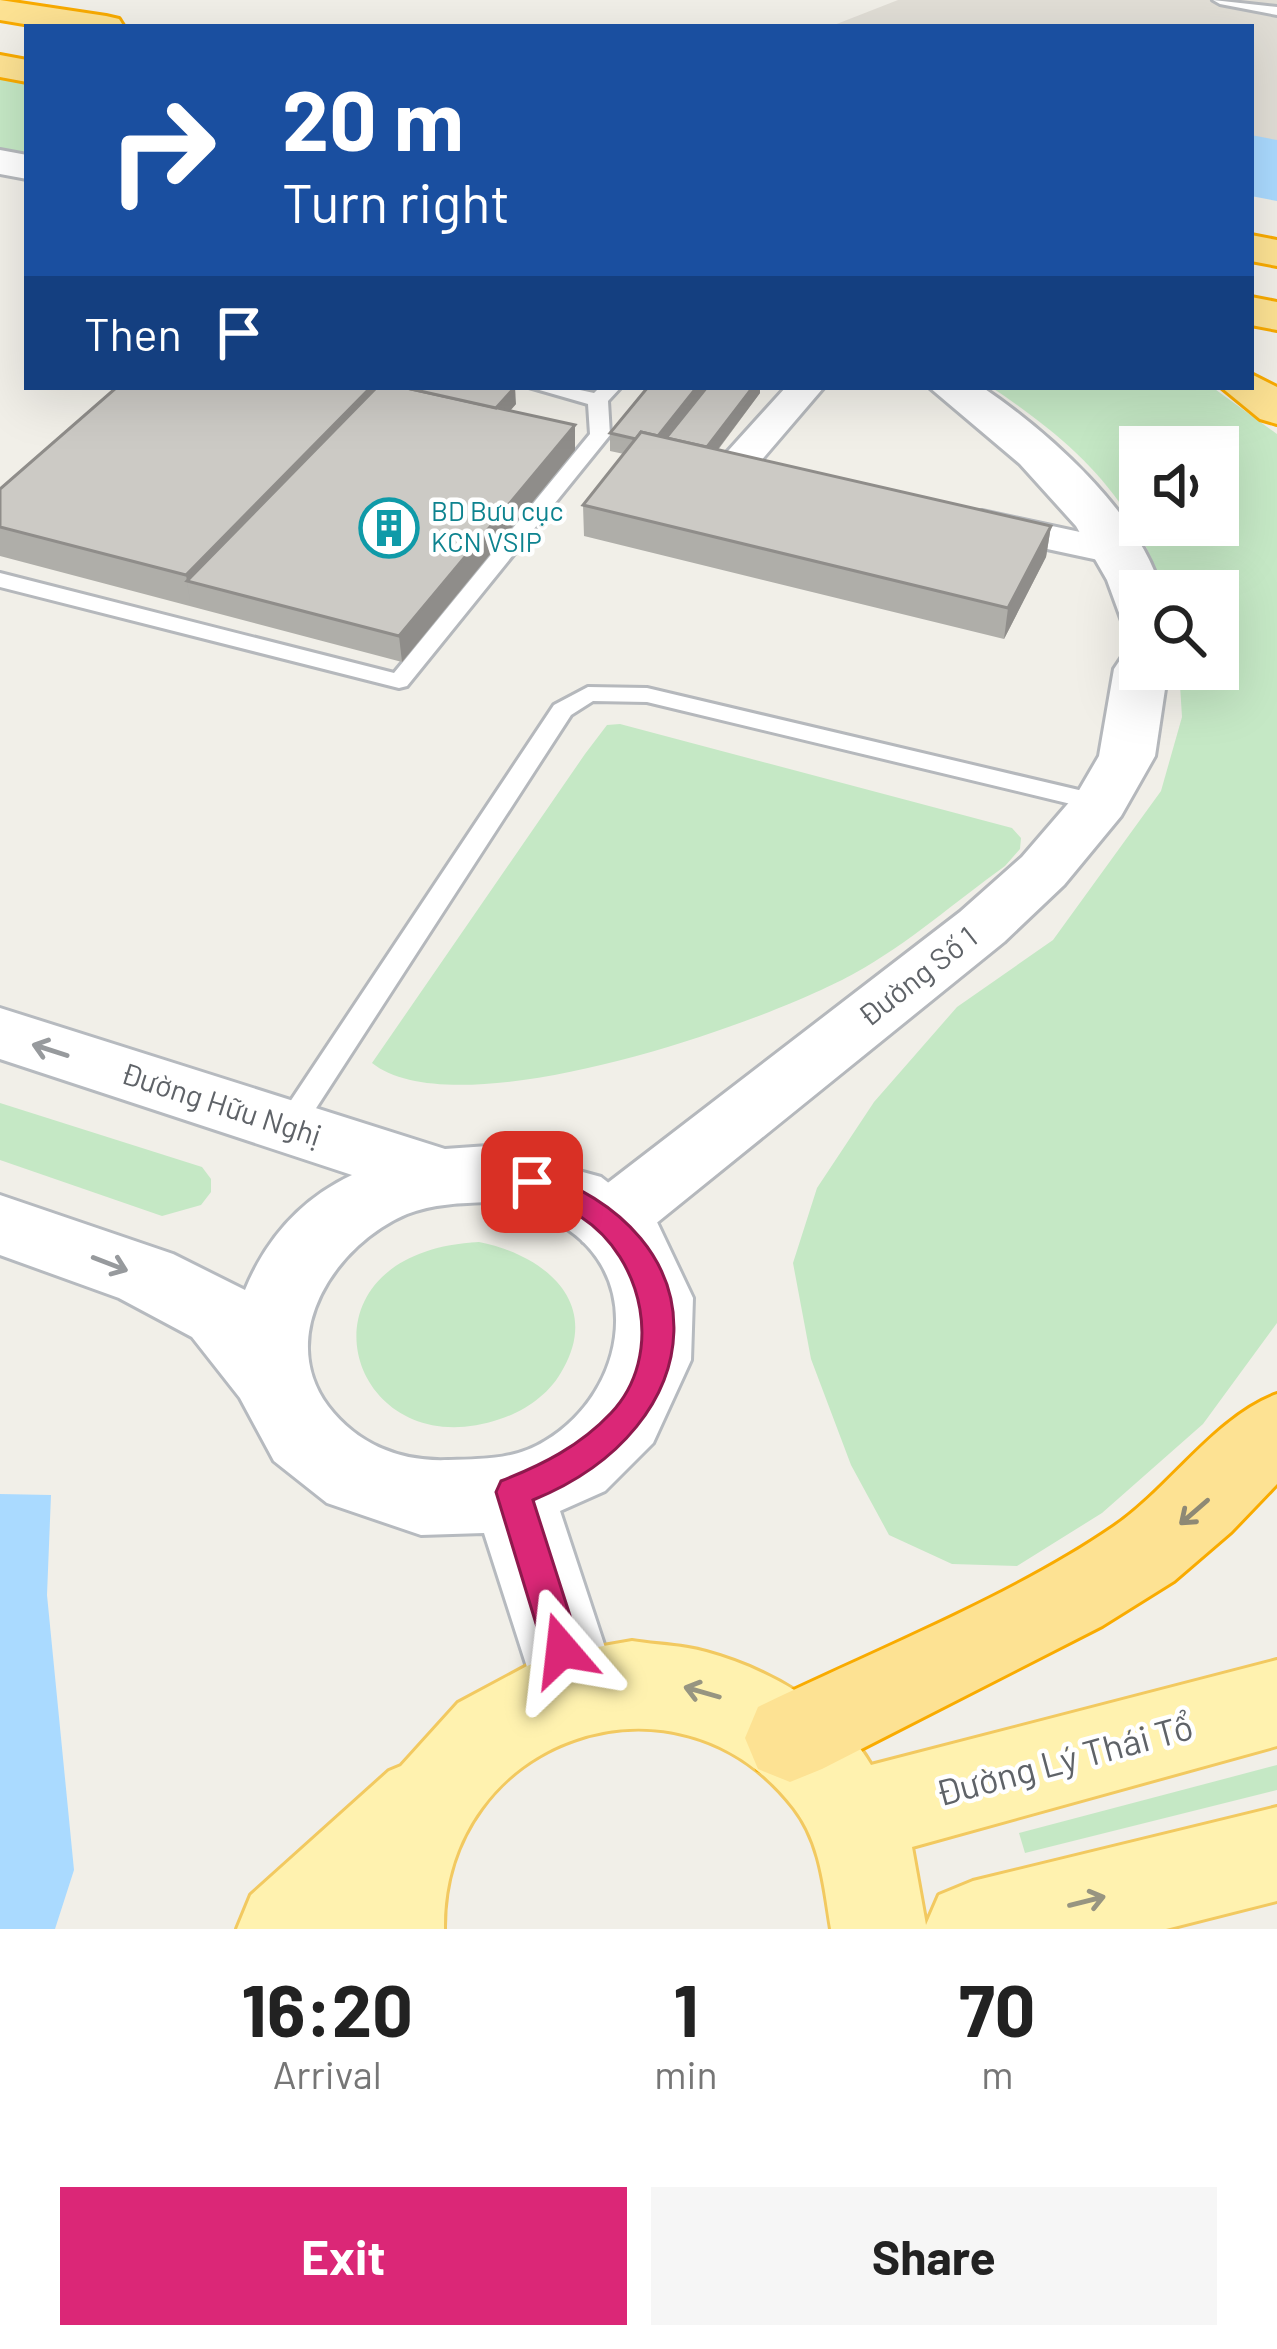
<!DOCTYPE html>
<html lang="en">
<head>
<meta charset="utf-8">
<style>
  :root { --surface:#fff; --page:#f6f6f6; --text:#222; --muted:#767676; --accent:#db2777 }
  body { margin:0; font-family:Barlow,sans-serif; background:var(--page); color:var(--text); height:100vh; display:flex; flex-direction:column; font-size:45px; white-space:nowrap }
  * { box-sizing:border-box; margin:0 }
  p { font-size:39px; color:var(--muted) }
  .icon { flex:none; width:66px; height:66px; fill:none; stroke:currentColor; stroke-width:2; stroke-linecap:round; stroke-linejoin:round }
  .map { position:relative; height:1929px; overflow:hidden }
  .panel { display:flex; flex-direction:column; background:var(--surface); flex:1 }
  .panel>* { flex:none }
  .hud { position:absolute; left:24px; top:24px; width:1230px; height:366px; border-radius:0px; box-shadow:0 12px 48px #0002; background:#1a4fa0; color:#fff; overflow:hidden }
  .buttons { position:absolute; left:1119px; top:426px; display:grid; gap:24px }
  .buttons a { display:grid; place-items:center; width:120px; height:120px; border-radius:0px; background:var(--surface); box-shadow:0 12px 48px #0002; font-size:60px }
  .pin { position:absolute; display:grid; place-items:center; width:102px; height:102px; color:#fff; margin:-51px; border-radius:24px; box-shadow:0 6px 18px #0006 }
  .me { position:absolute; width:132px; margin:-66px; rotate:343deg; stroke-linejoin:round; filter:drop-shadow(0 0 9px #0008) }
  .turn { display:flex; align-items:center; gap:42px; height:252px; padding:0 60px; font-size:54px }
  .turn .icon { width:156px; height:156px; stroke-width:2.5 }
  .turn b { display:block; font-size:84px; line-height:102px }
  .then { display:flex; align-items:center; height:114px; padding:0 60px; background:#0003; gap:24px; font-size:45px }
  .eta { display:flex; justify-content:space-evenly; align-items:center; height:204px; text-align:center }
  .eta b { font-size:72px; font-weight:700; line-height:84px }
  .cta { display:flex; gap:24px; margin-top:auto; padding:24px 60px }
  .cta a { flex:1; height:138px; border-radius:0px; background:var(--accent); color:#fff; font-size:48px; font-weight:700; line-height:138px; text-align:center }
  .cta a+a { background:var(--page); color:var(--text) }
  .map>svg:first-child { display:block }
</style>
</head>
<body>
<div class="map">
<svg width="1277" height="1929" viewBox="0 0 1277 1929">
  <rect width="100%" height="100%" fill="#f1efe8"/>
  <!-- education -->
  <polygon fill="#e1ded6" points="898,0 1277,0 1277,141 1251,136 1251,27 829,27"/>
  <!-- green -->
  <g fill="#c5e8c5" fill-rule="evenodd">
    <polygon points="0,73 27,77 27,154 0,148"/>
    <path d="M991,387H1212L1277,434V1323L1203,1424L1102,1513L1017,1566L952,1564L889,1535L851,1465L811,1359L793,1263L817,1188L874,1102L957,1007L1053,940L1161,791L1182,717L1179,669H1218V591H1164C1132,495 1073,442 991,387ZM1140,447H1218V525H1140Z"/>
    <path d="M620,724L1012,828L1021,838L1020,849L1005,866C956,901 908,944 855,973C766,1023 458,1131 372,1063L585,754L607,725Z"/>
    <polygon points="0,1103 202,1167 211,1179 211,1192 201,1205 162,1216 0,1160"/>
    <path d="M479,1242C541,1254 602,1300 563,1369C550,1394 525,1411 500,1419C346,1472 283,1252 479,1242Z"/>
    <polygon points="1277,1765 1277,1790 1025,1853 1019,1833"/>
  </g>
  <!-- water -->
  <g fill="#aadaff">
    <polygon points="1251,135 1277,140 1277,201 1251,196"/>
    <polygon points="0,1494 51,1495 47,1595 74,1870 55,1929 0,1929"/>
  </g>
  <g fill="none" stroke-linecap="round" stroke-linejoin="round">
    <defs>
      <g id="service">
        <polygon points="1213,0 1277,7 1277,15 1220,4"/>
        <polygon points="529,387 566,387 594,393 600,387 621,387 608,401 610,435 407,686 399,688 0,587 0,573 394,673 590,434 588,404"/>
        <polygon points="588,687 647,688 1100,795 1112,803 1100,811 647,702 593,701 571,715 298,1136 278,1136 273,1128 278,1120 554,705"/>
      </g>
      <g id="minor">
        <polygon points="786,387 824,387 759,463 796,472 802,480 796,488 782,492 719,477 714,469 719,461"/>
        <polygon points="982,511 1131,543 1137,552 1131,561 1117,564 968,532 962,523 968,514"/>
      </g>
      <g id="tertiary">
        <polygon points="0,150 27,155 27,179 0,174"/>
        <path d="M929,387H982C1046,430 1141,514 1161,591H1140V626L1122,621L1107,580L1076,526L1020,464Z"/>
        <polygon points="1140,653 1140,669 1168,669 1155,756 1121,816 1064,885 1004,942 633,1242 608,1250 583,1242 573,1222 583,1202 960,912 1022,857 1078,792 1099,756 1114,669 1122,657"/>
      </g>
      <path id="secondary" d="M0,1008L445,1149L488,1146L601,1177L656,1220L693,1298L691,1360L653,1443L605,1491L560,1511L619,1690L606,1720L575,1732L544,1720L484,1533L421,1535L327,1503L274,1461L240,1398L192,1337L119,1298L0,1255V1195L173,1254L245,1290C266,1239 301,1199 352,1175L0,1059ZM488,1202C508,1208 532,1211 550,1219C648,1266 629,1391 545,1441C515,1460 482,1459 448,1460C401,1462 358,1445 328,1406C275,1335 336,1244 407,1214C432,1204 461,1203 488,1202Z"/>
      <path id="primary" d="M632,1641C656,1645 682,1645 706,1652C768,1669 839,1708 871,1765L1277,1660V1746L912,1847L926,1925L939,1895L973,1881L1277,1807V1901L1166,1929H831C824,1887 821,1843 794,1808C676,1655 442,1739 444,1929H237L251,1895L389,1771L401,1766L458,1703L527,1666L558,1654Z"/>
      <g id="motorway">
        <polygon points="0,0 106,16 119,19 124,27 42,27 0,20"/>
        <polygon points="0,55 27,60 27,82 0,77"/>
        <polygon points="1251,235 1277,240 1277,266 1251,261"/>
        <polygon points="1251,297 1277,302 1277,330 1251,325"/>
        <polygon points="1251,374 1277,387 1277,424 1260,419 1221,387 1251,387"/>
        <path d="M1277,1394V1484L1231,1532L1174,1581L1102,1626L822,1769L790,1782L758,1769L745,1738L758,1707C871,1652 1011,1597 1113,1527C1169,1489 1216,1416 1277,1394Z"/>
      </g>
    </defs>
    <!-- service casing -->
    <use href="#service" stroke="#b5b8bc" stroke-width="6"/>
    <!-- minor casing -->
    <use href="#minor" stroke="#b5b8bc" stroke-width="6"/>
    <!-- tertiary casing -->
    <use href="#tertiary" stroke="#b5b8bc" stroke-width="6"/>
    <!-- secondary casing -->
    <use href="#secondary" stroke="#b6babf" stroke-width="6"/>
    <!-- primary casing -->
    <use href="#primary" stroke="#f2c960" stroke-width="6"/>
    <!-- motorway casing -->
    <use href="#motorway" stroke="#f9ab00" stroke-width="6"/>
    <!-- service -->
    <use href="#service" fill="#fff" fill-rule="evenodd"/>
    <!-- minor -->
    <use href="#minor" fill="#fff" fill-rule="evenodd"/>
    <!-- tertiary -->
    <use href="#tertiary" fill="#fff" fill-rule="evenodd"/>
    <!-- secondary -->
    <use href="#secondary" fill="#fff" fill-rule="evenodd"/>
    <!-- primary -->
    <use href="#primary" fill="#fff2af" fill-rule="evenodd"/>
    <!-- motorway -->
    <use href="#motorway" fill="#fde293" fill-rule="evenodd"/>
  </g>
  <!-- wall -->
  <g fill="#afaea9">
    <polygon points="648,387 705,387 705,389 760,393 718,450 1051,526 1046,557 1004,639 584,536 583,505 624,454 610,451 610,433"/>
    <polygon points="516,404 510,411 575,450 402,662 0,556 0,489"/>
  </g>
  <!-- shaded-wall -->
  <g fill="#8f8d8a">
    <polygon points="371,387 381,387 187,581 191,606 186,575"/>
    <polygon points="515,387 516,404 492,431 491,414"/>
    <polygon points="697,387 705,387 705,394 652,460 652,443"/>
    <polygon points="753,387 760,387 760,393 703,469 704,451"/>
    <polygon points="575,425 575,450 402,662 399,636"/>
    <polygon points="1051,526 1046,557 1004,639 1008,608"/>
  </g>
  <!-- building -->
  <g fill="#cccac5" stroke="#8f8d8a" stroke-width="3">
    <polygon points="117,387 371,387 186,575 0,527 0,489"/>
    <polygon points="377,387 402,387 575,425 399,636 187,581"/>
    <polygon points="402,387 515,387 496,408"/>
    <polygon points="648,387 697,387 658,436 641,432 636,439 610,433"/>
    <polygon points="707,387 753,387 707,447 666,438"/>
    <polygon points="641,432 1051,526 1008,608 583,505"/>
  </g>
  <!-- one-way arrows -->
  <defs><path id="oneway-shaft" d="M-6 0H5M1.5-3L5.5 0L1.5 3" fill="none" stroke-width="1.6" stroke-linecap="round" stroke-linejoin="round" transform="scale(3)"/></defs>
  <g stroke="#979a9d">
    <use href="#oneway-shaft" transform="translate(50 1050) rotate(-162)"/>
    <use href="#oneway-shaft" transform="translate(110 1264) rotate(21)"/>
  </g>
  <use stroke="#8e8975" href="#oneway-shaft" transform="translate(1194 1512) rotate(139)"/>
  <g stroke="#979581">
    <use href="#oneway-shaft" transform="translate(702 1692) rotate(-164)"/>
    <use href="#oneway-shaft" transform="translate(1087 1901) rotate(-14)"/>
  </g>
  <!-- route -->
  <path fill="#db2777" stroke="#8e194d" stroke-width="3" d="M532,1170C729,1234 713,1427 533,1500L581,1650L575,1662L562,1667L550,1662L544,1650L496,1492L501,1481C542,1465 580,1446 611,1413C665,1356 644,1258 581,1217C564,1205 540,1199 521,1190L517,1182L521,1173Z"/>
  <!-- icons -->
  <defs>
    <symbol id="building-ring" viewBox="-11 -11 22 22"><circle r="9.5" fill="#fff" stroke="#0f9aa8" stroke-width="1.5"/><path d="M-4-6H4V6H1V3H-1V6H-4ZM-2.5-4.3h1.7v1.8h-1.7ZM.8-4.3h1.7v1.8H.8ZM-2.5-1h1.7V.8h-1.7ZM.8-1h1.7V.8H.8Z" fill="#0f9aa8"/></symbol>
  </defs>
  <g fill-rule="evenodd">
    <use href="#building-ring" x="356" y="495" width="66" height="66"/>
  </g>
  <g text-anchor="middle" stroke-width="9" stroke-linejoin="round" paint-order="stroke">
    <!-- far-culture labels -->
    <g font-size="27" fill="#0d838f" stroke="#fff" text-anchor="start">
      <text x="431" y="521">BD Bưu cục<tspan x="431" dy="31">KCN VSIP</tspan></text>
    </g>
    <!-- street labels -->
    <g font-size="30" fill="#5f6368" stroke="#fff">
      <text transform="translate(918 977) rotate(-38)" y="10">Đường Số 1</text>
      <text transform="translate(221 1105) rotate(18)" y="10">Đường Hữu Nghị</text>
    </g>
    <!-- near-street labels -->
    <g font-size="36" fill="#5f6368" stroke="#fff">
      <text transform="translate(1064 1760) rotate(-15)" y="13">Đường Lý Thái Tổ</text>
    </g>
  </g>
</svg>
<div class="buttons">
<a><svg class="icon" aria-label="sound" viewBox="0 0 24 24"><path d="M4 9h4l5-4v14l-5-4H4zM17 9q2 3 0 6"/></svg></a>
<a><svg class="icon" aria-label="search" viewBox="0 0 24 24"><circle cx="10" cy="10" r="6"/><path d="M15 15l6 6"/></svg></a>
</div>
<div class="pin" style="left:532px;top:1182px;background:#d93025"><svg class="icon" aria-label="arrive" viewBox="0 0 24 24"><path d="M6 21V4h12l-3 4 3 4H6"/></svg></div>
<svg class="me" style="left:562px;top:1650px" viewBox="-20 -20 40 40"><path d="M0-17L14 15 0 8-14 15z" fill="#db2777" stroke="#fff" stroke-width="4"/></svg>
<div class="hud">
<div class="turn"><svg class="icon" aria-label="right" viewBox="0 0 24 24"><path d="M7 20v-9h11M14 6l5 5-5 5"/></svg><div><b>20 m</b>Turn right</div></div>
<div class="then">Then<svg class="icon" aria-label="arrive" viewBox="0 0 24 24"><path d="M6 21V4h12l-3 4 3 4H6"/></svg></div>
</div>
</div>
<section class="panel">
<div class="eta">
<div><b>16:20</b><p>Arrival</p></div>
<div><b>1</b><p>min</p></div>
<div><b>70</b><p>m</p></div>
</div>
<div class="cta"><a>Exit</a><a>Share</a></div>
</section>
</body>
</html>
